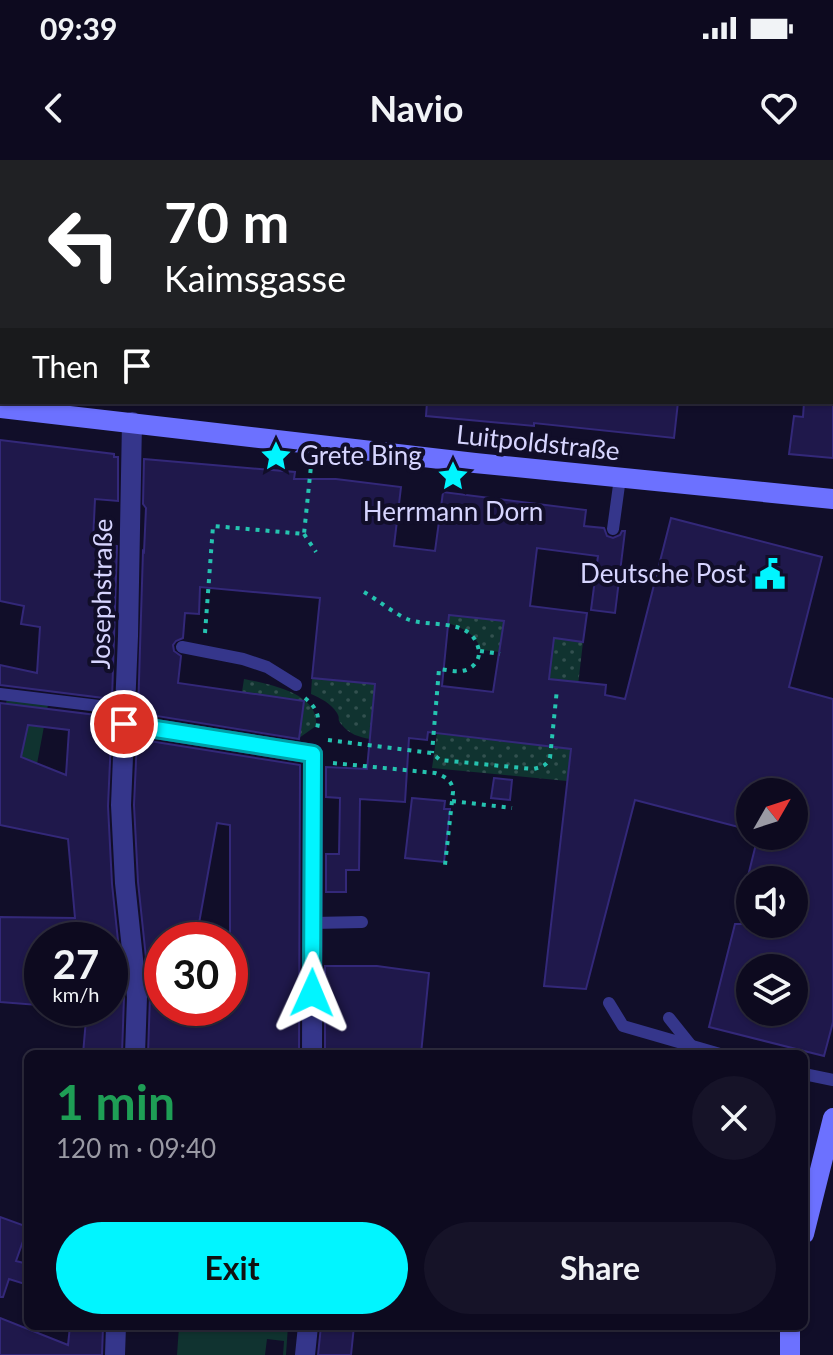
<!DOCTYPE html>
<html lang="en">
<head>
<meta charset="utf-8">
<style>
  :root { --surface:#0d0a1f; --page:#161328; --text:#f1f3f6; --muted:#9a9aa4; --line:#2d2b3d; --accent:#01f5ff }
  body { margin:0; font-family:Lato,sans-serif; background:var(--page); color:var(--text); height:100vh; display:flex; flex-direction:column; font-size:30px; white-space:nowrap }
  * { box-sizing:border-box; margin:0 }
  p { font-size:26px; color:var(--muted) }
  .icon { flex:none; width:44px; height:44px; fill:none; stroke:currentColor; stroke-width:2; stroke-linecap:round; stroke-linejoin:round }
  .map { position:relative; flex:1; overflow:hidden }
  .side { position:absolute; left:24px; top:890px; width:784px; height:280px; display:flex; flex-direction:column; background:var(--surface); border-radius:12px; box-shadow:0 2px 6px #0004,0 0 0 2px var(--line) }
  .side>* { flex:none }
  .guide { position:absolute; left:0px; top:0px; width:834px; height:244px; box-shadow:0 2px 6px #0004,0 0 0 2px var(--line); background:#202124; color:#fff; overflow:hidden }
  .needle { width:52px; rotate:51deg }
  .tools { position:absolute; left:736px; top:618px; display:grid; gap:16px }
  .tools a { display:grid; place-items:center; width:72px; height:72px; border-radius:50%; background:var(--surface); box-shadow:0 2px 6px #0004,0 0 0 2px var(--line); font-size:40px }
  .speed { position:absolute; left:24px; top:762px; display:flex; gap:16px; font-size:40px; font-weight:700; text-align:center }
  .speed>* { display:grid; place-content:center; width:104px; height:104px; border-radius:50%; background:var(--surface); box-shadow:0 2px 6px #0004,0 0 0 2px var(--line); line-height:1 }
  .speed small { font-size:20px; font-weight:400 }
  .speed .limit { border:12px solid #d22; background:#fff; color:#111 }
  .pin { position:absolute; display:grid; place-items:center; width:68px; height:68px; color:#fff; margin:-34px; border:4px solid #fff; border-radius:50%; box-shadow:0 2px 8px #0007 }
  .me { position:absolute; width:88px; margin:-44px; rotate:1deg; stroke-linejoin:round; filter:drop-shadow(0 0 6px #0008) }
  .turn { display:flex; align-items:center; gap:28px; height:168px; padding:0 32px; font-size:36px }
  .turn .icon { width:104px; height:104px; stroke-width:2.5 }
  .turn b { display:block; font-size:56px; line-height:68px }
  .then { display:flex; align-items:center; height:76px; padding:0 32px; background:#0003; gap:16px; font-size:30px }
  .round { display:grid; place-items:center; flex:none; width:84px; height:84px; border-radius:42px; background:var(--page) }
  .headline { display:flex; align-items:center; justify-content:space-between; height:136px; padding:0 32px }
  h1 { font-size:48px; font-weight:700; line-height:60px; color:#1e9e55 }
  .action { display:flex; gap:16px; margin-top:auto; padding:16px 32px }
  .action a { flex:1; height:92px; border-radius:48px; background:var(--accent); color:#111; font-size:32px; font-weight:700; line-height:92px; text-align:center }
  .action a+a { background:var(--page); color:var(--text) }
  .status { display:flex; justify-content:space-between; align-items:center; height:56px; padding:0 40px; background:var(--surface); direction:ltr }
  .status svg { height:22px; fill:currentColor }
  header { display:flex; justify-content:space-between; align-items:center; height:104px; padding:0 32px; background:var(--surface); font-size:36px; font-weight:700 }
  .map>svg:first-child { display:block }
</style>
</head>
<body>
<div class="status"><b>09:39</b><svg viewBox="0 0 49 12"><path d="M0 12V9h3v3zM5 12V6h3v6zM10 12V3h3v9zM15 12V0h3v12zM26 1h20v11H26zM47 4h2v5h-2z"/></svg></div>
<header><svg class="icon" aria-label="back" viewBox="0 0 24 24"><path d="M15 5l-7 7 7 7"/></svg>Navio<svg class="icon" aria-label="heart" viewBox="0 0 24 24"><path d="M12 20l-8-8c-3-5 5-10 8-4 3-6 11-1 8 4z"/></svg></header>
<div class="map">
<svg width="833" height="1195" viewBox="0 0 833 1195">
  <defs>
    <pattern id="grass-dots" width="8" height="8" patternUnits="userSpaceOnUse" patternTransform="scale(2)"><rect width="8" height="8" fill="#103330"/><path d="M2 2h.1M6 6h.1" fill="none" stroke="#32504f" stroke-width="1.8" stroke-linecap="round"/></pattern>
  </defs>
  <rect width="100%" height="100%" fill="#110e29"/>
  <!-- grass -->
  <g fill="url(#grass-dots)">
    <path d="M506,451L500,492L481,490C476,474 463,468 448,463L449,455Z"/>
    <polygon points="554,478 583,482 567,621 432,608 437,573 541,585"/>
    <path d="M312,518L375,524L370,579C359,577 349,574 342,565C336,558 341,560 337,553C331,543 320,538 311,534Z"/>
    <path d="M244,519C268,524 320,533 316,566L299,578L304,541L242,532Z"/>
  </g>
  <!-- green -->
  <g fill="#103330">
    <polygon points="7,539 48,545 37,604 0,590 22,594 31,549 6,543"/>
    <polygon points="179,1166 288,1166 286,1195 283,1195 284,1181 267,1179 265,1195 177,1195"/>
  </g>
  <!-- building -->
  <g fill="#1f184b" stroke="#332879" stroke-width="2" fill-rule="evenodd">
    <polygon points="427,242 678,242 674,278 534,263 534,266 426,256"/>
    <polygon points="804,242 833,242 833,298 789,294 794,256 803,257"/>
    <polygon points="0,280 114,294 114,297 118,297 118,341 95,339 93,381 117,386 112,539 0,525 0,505 37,513 40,467 21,464 24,446 0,441"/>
    <path d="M144,299L295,312L294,319H336L401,327L394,386L435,391L443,332L586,350L584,366L604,368L607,376L613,378L620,375L622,371H625L615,453L591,450L598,396L537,388L530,446L587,453L583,482L554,478L549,519L606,525L605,535L625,539L671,358L822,397L789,527L833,539V862L824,896L709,867L735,764H794V720H747L758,676H794V632H750V670L635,640L586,829L544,826L571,589L428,572L427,580L409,578L405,642L360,639L359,710H346V732H326V694H339L340,638L326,637V607L367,609L375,524L312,518L320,438L200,427L199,454L185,453L183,478L176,481L173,485L174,491L181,496L178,523L304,541L299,579L138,553L143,391L144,392L146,348L143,344ZM449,455L504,461L493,532L442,526ZM750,808H794V852H750Z"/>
    <path d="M0,543L112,557L108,646L112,724L124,837L122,894H83L87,848H110V780H42V827L38,845L0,842V757L75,758L68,679L0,665ZM28,565L69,570L66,615L21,597Z"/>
    <path d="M137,579L300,605L299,894H148L150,836L138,722L134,645ZM217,663L230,665V848H162V780H196Z"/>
    <polygon points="494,618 512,620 510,640 491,638"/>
    <polygon points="412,638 445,641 444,649 450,649 444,702 405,698"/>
    <polygon points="325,806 377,806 429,813 421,894 325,894"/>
    <polygon points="0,1057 28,1067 16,1101 28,1104 28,1125 9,1119 3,1137 0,1137"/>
    <polygon points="0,1158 68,1185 70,1166 103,1166 102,1195 0,1195"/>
    <polygon points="321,1166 354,1166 351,1195 318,1195"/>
  </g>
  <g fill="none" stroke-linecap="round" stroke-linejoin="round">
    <!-- path -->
    <g stroke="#25c3b0" stroke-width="4" stroke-dasharray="4 6" stroke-linecap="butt">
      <polyline points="304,374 316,392"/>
      <path d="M364,432C378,440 392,452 407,459C428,468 470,457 478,487C481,495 477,504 470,508C461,514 449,510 439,509L432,593"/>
      <polyline points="205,473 213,366 304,374 311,306"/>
      <polyline points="480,491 500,494"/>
      <path d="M305,538C317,548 321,557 316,572"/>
      <path d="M328,580L432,593L440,600L533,609C542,607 546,606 550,598L557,529"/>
      <path d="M333,603L435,613C445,616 453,621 453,632L445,705"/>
      <polyline points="452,641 512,648"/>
    </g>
    <!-- lane -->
    <g stroke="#35368b" stroke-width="12">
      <polyline points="473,2 473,0"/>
      <polyline points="613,369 620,318"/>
      <polyline points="182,487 243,499 267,507 296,525"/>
      <polyline points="0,534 124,549"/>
      <polyline points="313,763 362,762"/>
      <polyline points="609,843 623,866 720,894"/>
      <polyline points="669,858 693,888"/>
      <polyline points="804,914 833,920"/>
    </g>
    <!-- street -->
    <g stroke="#35368b" stroke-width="20">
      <polyline points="178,2 179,0"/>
      <polyline points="132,262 128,476 121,645 125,723 137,837 135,894"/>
      <polyline points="124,564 313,594 312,894"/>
      <polyline points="115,1195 116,1166"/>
      <polyline points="305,1195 308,1166"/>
    </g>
    <!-- secondary -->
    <g stroke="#6c71ff" stroke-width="20">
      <polyline points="0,248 475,303 833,339"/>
      <polyline points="804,1074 833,958"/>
      <polyline points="790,1195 790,1166"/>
    </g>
  </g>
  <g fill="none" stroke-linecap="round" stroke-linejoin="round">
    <defs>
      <polyline id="route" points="124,564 313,594 312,833"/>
    </defs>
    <!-- route casing -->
    <use href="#route" stroke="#019fa6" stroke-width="20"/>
    <!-- route -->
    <use href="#route" stroke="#01f5ff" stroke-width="14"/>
  </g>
  <!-- icons -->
  <defs>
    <symbol id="sight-bare" viewBox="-9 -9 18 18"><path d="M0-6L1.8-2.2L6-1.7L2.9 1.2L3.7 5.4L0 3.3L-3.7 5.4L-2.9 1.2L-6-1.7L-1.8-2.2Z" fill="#01f5ff" stroke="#110e29" stroke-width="2.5" paint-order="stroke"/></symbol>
    <symbol id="civic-bare" viewBox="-9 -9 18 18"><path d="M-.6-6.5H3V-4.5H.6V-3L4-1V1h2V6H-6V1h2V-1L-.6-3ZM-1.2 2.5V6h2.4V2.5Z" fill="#01f5ff" stroke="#110e29" stroke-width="2.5" paint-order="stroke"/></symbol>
  </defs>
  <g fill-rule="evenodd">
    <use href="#sight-bare" x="254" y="274" width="44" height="44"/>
    <use href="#sight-bare" x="431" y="294" width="44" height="44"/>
    <use href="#civic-bare" x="748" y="392" width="44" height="44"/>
  </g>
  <g text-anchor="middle" stroke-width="8" stroke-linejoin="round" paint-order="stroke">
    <!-- street labels -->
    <g font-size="26" fill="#d7d5ff" stroke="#110e29">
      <text transform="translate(538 283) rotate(6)" y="9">Luitpoldstraße</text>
      <text transform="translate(102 434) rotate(-89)" y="9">Josephstraße</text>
    </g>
    <!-- poi labels -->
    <g font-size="26" fill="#d7d5ff" stroke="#110e29" text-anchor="start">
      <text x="300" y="305">Grete Bing</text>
      <text x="453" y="361" text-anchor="middle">Herrmann Dorn</text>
      <text x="746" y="423" text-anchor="end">Deutsche Post</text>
    </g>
  </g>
</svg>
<div class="tools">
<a><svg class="needle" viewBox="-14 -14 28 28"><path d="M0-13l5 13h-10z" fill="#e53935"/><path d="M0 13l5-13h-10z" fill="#9a9aa4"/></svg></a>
<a><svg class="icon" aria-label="sound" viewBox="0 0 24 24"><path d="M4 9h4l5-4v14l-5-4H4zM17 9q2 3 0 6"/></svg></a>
<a><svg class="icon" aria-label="layers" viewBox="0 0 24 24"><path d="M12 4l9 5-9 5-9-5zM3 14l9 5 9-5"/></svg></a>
</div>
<div class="speed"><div>27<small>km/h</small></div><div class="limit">30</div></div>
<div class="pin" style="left:124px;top:564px;background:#d93025"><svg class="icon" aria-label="arrive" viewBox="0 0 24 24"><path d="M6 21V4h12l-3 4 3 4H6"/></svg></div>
<svg class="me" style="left:312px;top:833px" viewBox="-20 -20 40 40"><path d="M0-17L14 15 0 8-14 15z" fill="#01f5ff" stroke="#fff" stroke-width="4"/></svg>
<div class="guide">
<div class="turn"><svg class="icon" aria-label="left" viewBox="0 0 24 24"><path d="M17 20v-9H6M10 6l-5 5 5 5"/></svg><div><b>70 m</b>Kaimsgasse</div></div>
<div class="then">Then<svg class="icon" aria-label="arrive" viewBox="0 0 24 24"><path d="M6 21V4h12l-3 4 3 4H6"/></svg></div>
</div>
<section class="side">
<div class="headline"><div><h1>1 min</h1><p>120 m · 09:40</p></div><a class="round"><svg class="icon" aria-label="close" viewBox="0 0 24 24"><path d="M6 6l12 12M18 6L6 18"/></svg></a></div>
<div class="action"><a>Exit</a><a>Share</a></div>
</section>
</div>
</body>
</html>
